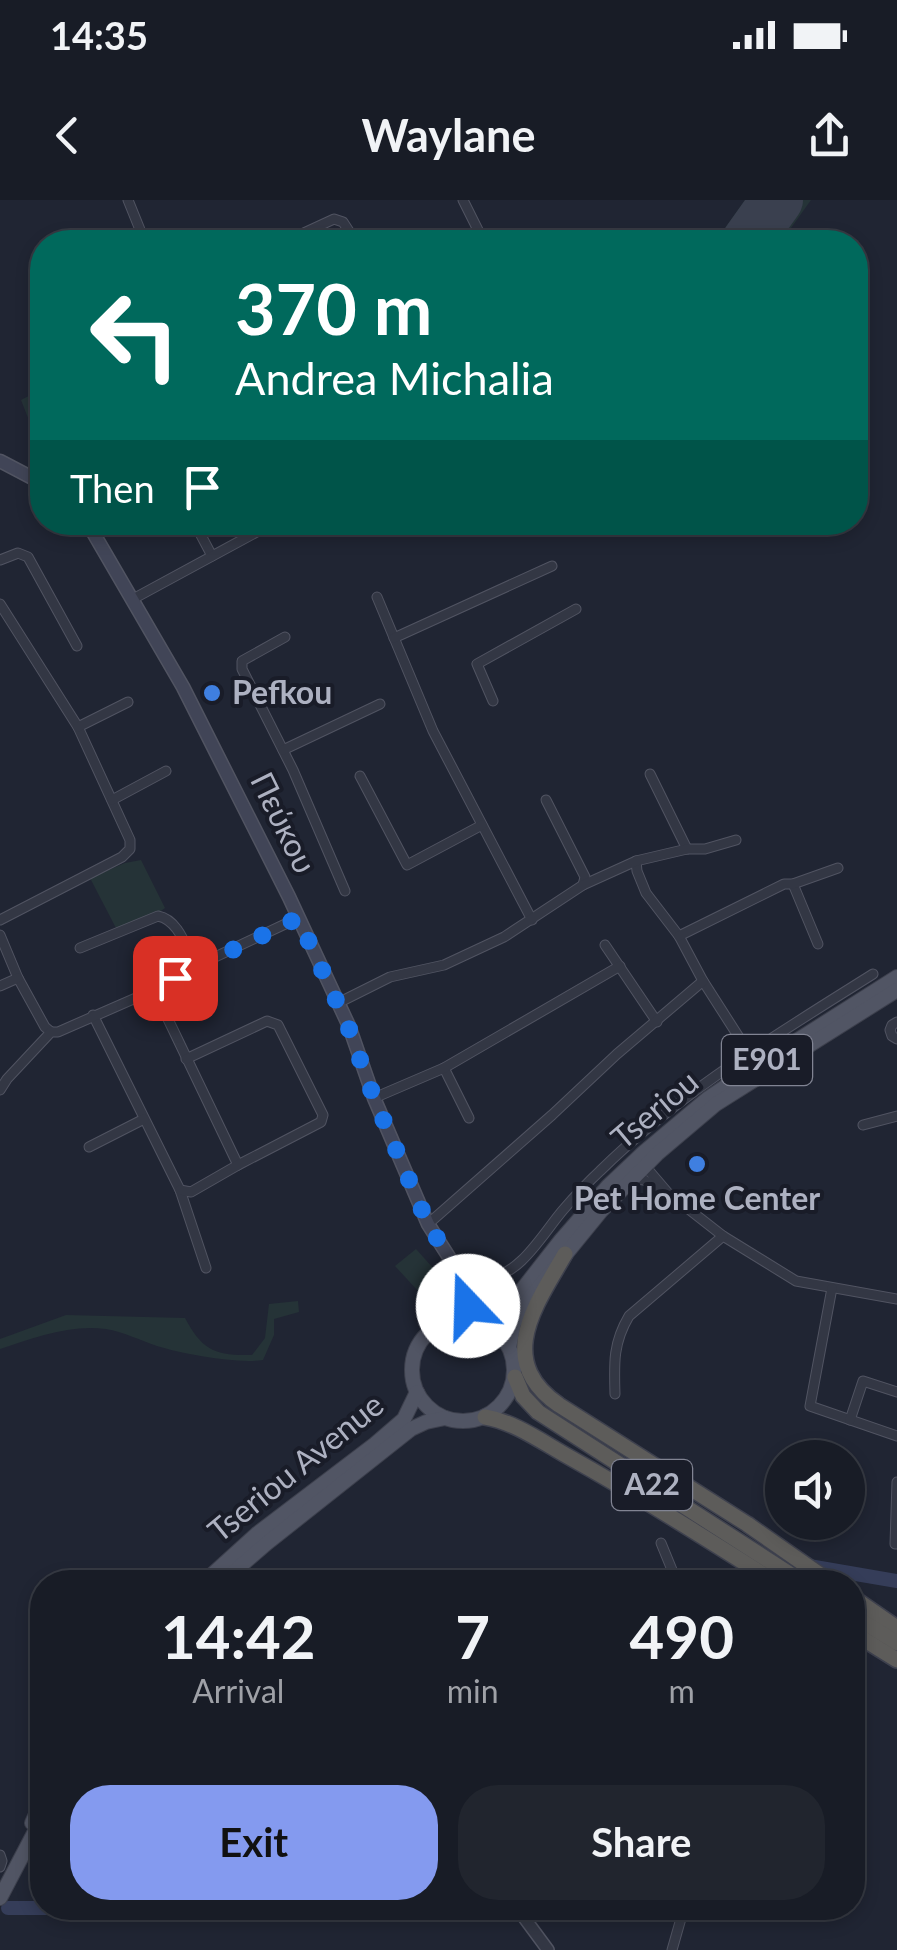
<!DOCTYPE html>
<html lang="en">
<head>
<meta charset="utf-8">
<style>
  :root { --surface:#181c26; --page:#21252e; --text:#f1f3f6; --muted:#9fa1a7; --line:#363a43; --accent:#849aef }
  body { margin:0; font-family:Lato,sans-serif; background:var(--page); color:var(--text); height:100vh; display:flex; flex-direction:column; font-size:38px; white-space:nowrap }
  * { box-sizing:border-box; margin:0 }
  p { font-size:32px; color:var(--muted) }
  .icon { flex:none; width:55px; height:55px; fill:none; stroke:currentColor; stroke-width:2; stroke-linecap:round; stroke-linejoin:round }
  .map { position:relative; flex:1; overflow:hidden }
  .sheet { position:absolute; left:30px; top:1370px; width:835px; height:350px; display:flex; flex-direction:column; background:var(--surface); border-radius:40px; box-shadow:0 5px 15px #0003,0 0 0 2px var(--line) }
  .sheet>* { flex:none }
  .guide { position:absolute; left:30px; top:30px; width:838px; height:305px; border-radius:40px; box-shadow:0 5px 15px #0003,0 0 0 2px var(--line); background:#00695c; color:#fff; overflow:hidden }
  .buttons { position:absolute; left:765px; top:1240px; display:grid; gap:20px }
  .buttons a { display:grid; place-items:center; width:100px; height:100px; border-radius:50%; background:var(--surface); box-shadow:0 5px 15px #0003,0 0 0 2px var(--line); font-size:50px }
  .pin { position:absolute; display:grid; place-items:center; width:85px; height:85px; color:#fff; margin:-42px; border-radius:20px; box-shadow:0 5px 15px #0006 }
  .me { position:absolute; width:110px; margin:-55px; rotate:339deg; stroke-linejoin:round; filter:drop-shadow(0 0 8px #0008) }
  .turn { display:flex; align-items:center; gap:35px; height:210px; padding:0 40px; font-size:45px }
  .turn .icon { width:130px; height:130px; stroke-width:2.5 }
  .turn b { display:block; font-size:70px; line-height:85px }
  .then { display:flex; align-items:center; height:95px; padding:0 40px; background:#0003; gap:20px; font-size:38px }
  .eta { display:flex; justify-content:space-evenly; align-items:center; height:170px; text-align:center }
  .eta b { font-size:60px; font-weight:700; line-height:70px }
  .primary-button { display:flex; gap:20px; margin-top:auto; padding:20px 40px }
  .primary-button a { flex:1; height:115px; border-radius:40px; background:var(--accent); color:#111; font-size:40px; font-weight:700; line-height:115px; text-align:center }
  .primary-button a+a { background:var(--page); color:var(--text) }
  .status { display:flex; justify-content:space-between; align-items:center; height:70px; padding:0 50px; background:var(--surface); direction:ltr }
  .status svg { height:28px; fill:currentColor }
  header { display:flex; justify-content:space-between; align-items:center; height:130px; padding:0 40px; background:var(--surface); font-size:45px; font-weight:700 }
  .map>svg:first-child { display:block }
</style>
</head>
<body>
<div class="status"><b>14:35</b><svg viewBox="0 0 49 12"><path d="M0 12V9h3v3zM5 12V6h3v6zM10 12V3h3v9zM15 12V0h3v12zM26 1h20v11H26zM47 4h2v5h-2z"/></svg></div>
<header><svg class="icon" aria-label="back" viewBox="0 0 24 24"><path d="M15 5l-7 7 7 7"/></svg>Waylane<svg class="icon" aria-label="share" viewBox="0 0 24 24"><path d="M12 15V3M7 8l5-5 5 5M5 13v7h14v-7"/></svg></header>
<div class="map">
<svg width="897" height="1750" viewBox="0 0 897 1750">
  <rect width="100%" height="100%" fill="#202533"/>
  <!-- green -->
  <g fill="#253337">
    <polygon points="745,0 762,0 731,42 715,42"/>
    <polygon points="795,0 811,0 781,42 765,42"/>
    <polygon points="42,189 42,223 32,228 21,200"/>
    <polygon points="141,660 165,708 152,717 116,728 90,678 125,663"/>
    <polygon points="416,1049 450,1087 430,1104 395,1066"/>
    <path d="M298,1101L299,1112L274,1119V1135L263,1160C237,1164 183,1154 157,1146C140,1140 123,1132 106,1129C70,1124 33,1138 0,1149V1139L66,1115L185,1118C202,1150 215,1156 252,1155L265,1138L269,1104Z"/>
  </g>
  <g fill="none" stroke-linecap="round" stroke-linejoin="round">
    <!-- river -->
    <g stroke="#353d59" stroke-width="14">
      <polyline points="809,1366 897,1381"/>
      <polyline points="265,1382 289,1375 339,1382"/>
      <polyline points="8,1708 47,1708"/>
      <polyline points="136,1708 141,1708"/>
    </g>
    <!-- runway -->
    <polyline stroke="#3a404f" stroke-width="52" points="747,42 777,0"/>
    <defs>
      <g id="minor">
        <polyline points="128,0 145,42"/>
        <polyline points="463,0 484,42"/>
        <polyline points="295,37 334,19 343,22 356,42"/>
        <polyline points="194,322 212,356"/>
        <polyline points="0,360 18,353 28,357 77,446"/>
        <polyline points="377,397 433,531 532,720"/>
        <polyline points="133,399 275,322"/>
        <polyline points="0,404 78,527 130,640 130,649 122,657 0,720"/>
        <polyline points="285,437 242,461 242,469 293,570 345,691"/>
        <polyline points="394,438 552,366"/>
        <polyline points="493,501 477,464 576,409"/>
        <polyline points="78,527 128,502"/>
        <polyline points="283,550 380,504"/>
        <polyline points="650,574 687,649"/>
        <polyline points="360,576 407,665 482,625"/>
        <polyline points="112,600 166,571"/>
        <polyline points="546,600 585,677 583,685"/>
        <polyline points="636,661 637,671 646,693 679,736 703,781 749,853"/>
        <polyline points="793,684 818,744"/>
        <polyline points="0,735 18,778 45,827 51,832"/>
        <polyline points="679,736 784,684 793,684 838,668"/>
        <polyline points="605,745 657,822"/>
        <path d="M80,748L158,716C179,720 186,748 196,766"/>
        <polyline points="0,786 18,778"/>
        <polyline points="154,790 238,965"/>
        <polyline points="338,803 390,777 444,765 504,737 583,685 636,661 687,649 705,649 736,640"/>
        <polyline points="93,815 180,990 206,1068"/>
        <polyline points="897,822 892,825 890,830 892,836 897,839"/>
        <polyline points="444,868 469,918"/>
        <polyline points="0,890 7,879 51,832 58,832 154,790 196,766 298,718"/>
        <polyline points="374,898 444,868 620,766"/>
        <polyline points="863,925 897,916"/>
        <polyline points="89,947 144,919"/>
        <polyline points="645,966 668,993 723,1036 796,1081 897,1099"/>
        <polyline points="634,979 644,980 665,992"/>
        <polyline points="180,990 191,992 238,965 321,922 323,915 278,825 267,821 186,859"/>
        <polyline points="428,1024 552,915 617,854 703,781"/>
        <path d="M486,1080C522,1073 541,1036 563,1010C575,996 587,983 600,971C680,892 778,834 873,774"/>
        <polyline points="832,1088 810,1206 897,1236"/>
        <path d="M615,1194C614,1163 613,1143 629,1116L723,1036"/>
        <polyline points="850,1220 863,1181 897,1192"/>
        <polyline points="897,1282 895,1344 897,1344"/>
        <polyline points="661,1343 677,1382"/>
        <polyline points="0,1655 2,1661 0,1667"/>
        <polyline points="672,1750 684,1708"/>
      </g>
      <polyline id="tertiary" points="517,1708 548,1750"/>
      <g id="secondary">
        <polyline points="0,261 42,283"/>
        <polyline points="87,322 183,487 289,697 349,826 374,898 428,1024 461,1076 468,1106 479,1121"/>
        <polyline points="444,1122 457,1103 459,1084"/>
      </g>
      <g id="primary">
        <circle cx="463" cy="1170" r="51"/>
        <polyline points="484,1124 503,1114 561,1040 608,986 644,952 707,899 741,876 897,777"/>
        <polyline points="509,1147 514,1123 530,1098 601,1011 657,954 716,904 897,790"/>
        <polyline points="204,1382 258,1333 375,1244 404,1219 417,1192"/>
        <polyline points="222,1382 267,1343 411,1229 426,1222 445,1218"/>
        <polyline points="32,1623 42,1601"/>
        <polyline points="0,1698 42,1618"/>
      </g>
      <g id="trunk">
        <path d="M565,1054C536,1105 494,1160 559,1205L747,1324L830,1382"/>
        <polyline points="515,1177 523,1196 538,1212 802,1382"/>
        <path d="M485,1217C515,1222 542,1242 569,1257C639,1296 707,1339 775,1382"/>
        <polyline points="852,1397 897,1428"/>
        <polyline points="852,1415 897,1443"/>
        <polyline points="852,1432 897,1460"/>
      </g>
    </defs>
    <!-- minor casing -->
    <use href="#minor" stroke="#515462" stroke-width="11"/>
    <!-- tertiary casing -->
    <use href="#tertiary" stroke="#515462" stroke-width="14"/>
    <!-- secondary casing -->
    <use href="#secondary" stroke="#515462" stroke-width="15"/>
    <!-- primary casing -->
    <use href="#primary" stroke="#3d404d" stroke-width="16"/>
    <!-- trunk casing -->
    <use href="#trunk" stroke="#3e414e" stroke-width="18"/>
    <!-- minor -->
    <use href="#minor" stroke="#333744" stroke-width="9"/>
    <!-- tertiary -->
    <use href="#tertiary" stroke="#333744" stroke-width="11"/>
    <!-- secondary -->
    <use href="#secondary" stroke="#414557" stroke-width="12"/>
    <!-- primary -->
    <use href="#primary" stroke="#515564" stroke-width="14"/>
    <!-- trunk -->
    <use href="#trunk" stroke="#5d5c5a" stroke-width="15"/>
  </g>
  <g fill="none" stroke-linecap="round" stroke-linejoin="round">
    <!-- route -->
    <polyline stroke="#1a73e8" stroke-width="18" stroke-dasharray="0 32.4" points="175,778 298,718 348,826 374,898 428,1024 461,1076 468,1106"/>
  </g>
  <!-- markers -->
  <g fill="#3f7fe0" stroke="#191c28" stroke-width="4">
    <circle cx="212" cy="493" r="10"/>
    <circle cx="697" cy="964" r="10"/>
  </g>
  <g text-anchor="middle" stroke-width="8" stroke-linejoin="round" paint-order="stroke">
    <!-- shield labels -->
    <g fill="#191c28" stroke="#818493" stroke-width="2.5">
      <rect x="722" y="835" width="90" height="50" rx="8"/>
      <rect x="612" y="1260" width="80" height="50" rx="8"/>
    </g>
    <g font-size="30" font-weight="bold" fill="#adb1c1">
      <text x="767" y="870">E901</text>
      <text x="652" y="1295">A22</text>
    </g>
    <!-- poi labels -->
    <g font-size="32" font-weight="bold" fill="#adb1c1" stroke="#191c28" text-anchor="start">
      <text x="232" y="504">Pefkou</text>
      <text x="697" y="1010" text-anchor="middle">Pet Home Center</text>
    </g>
    <!-- street labels -->
    <g font-size="32" fill="#adb1c1" stroke="#191c28">
      <text transform="translate(283 623) rotate(64)" y="11">Πεύκου</text>
      <text transform="translate(655 910) rotate(-40)" y="11">Tseriou</text>
      <text transform="translate(296 1268) rotate(-39)" y="11">Tseriou Avenue</text>
    </g>
  </g>
</svg>
<div class="buttons">
<a><svg class="icon" aria-label="sound" viewBox="0 0 24 24"><path d="M4 9h4l5-4v14l-5-4H4zM17 9q2 3 0 6"/></svg></a>
</div>
<div class="pin" style="left:175px;top:778px;background:#d93025"><svg class="icon" aria-label="arrive" viewBox="0 0 24 24"><path d="M6 21V4h12l-3 4 3 4H6"/></svg></div>
<svg class="me" style="left:468px;top:1106px" viewBox="-20 -20 40 40"><circle r="19" fill="#fff"/><path d="M0-13L10 11 0 6-10 11z" fill="#1a73e8"/></svg>
<div class="guide">
<div class="turn"><svg class="icon" aria-label="left" viewBox="0 0 24 24"><path d="M17 20v-9H6M10 6l-5 5 5 5"/></svg><div><b>370 m</b>Andrea Michalia</div></div>
<div class="then">Then<svg class="icon" aria-label="arrive" viewBox="0 0 24 24"><path d="M6 21V4h12l-3 4 3 4H6"/></svg></div>
</div>
<section class="sheet">
<div class="eta">
<div><b>14:42</b><p>Arrival</p></div>
<div><b>7</b><p>min</p></div>
<div><b>490</b><p>m</p></div>
</div>
<div class="primary-button"><a>Exit</a><a>Share</a></div>
</section>
</div>
</body>
</html>
